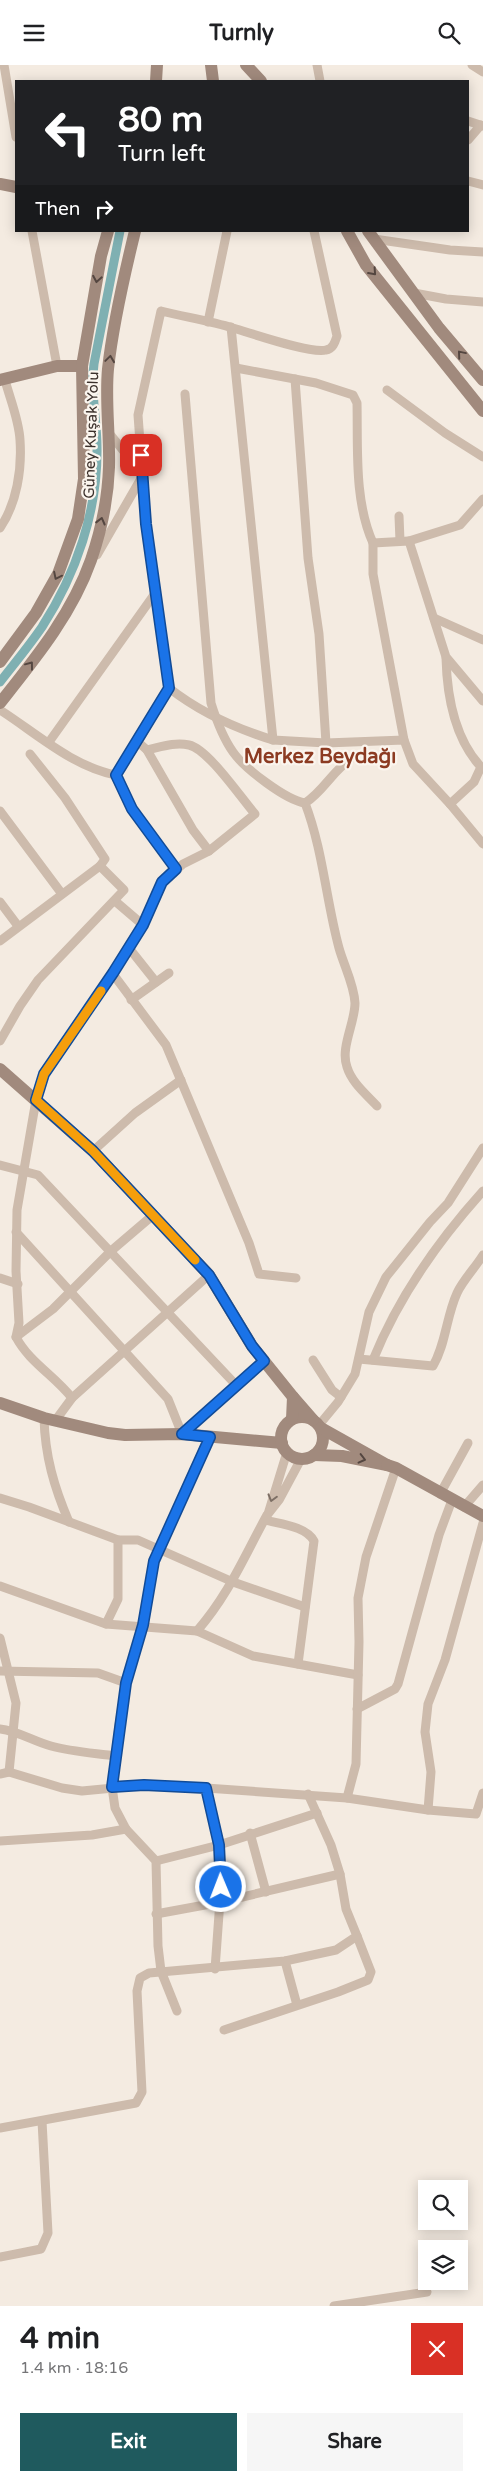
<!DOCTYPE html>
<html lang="en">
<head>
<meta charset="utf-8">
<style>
  :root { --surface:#fff; --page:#f6f6f6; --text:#202124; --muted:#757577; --accent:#1f5a5e }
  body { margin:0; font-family:"Varela Round",sans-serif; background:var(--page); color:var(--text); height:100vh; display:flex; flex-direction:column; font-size:19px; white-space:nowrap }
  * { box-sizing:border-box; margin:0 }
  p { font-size:16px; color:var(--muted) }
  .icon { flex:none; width:28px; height:28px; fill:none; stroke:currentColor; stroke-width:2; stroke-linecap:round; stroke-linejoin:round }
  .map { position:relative; height:2241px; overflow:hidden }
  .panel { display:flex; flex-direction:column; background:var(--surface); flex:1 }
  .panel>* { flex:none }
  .top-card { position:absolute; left:15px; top:15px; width:454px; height:152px; border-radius:0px; box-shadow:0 2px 12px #0003; background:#202124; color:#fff; overflow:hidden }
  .buttons { position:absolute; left:418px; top:2115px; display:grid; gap:10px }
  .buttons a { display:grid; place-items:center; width:50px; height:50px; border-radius:0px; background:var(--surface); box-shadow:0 2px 12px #0003; font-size:25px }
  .pin { position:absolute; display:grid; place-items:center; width:42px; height:42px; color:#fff; margin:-21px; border-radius:10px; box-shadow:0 2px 8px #0006 }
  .me { position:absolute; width:55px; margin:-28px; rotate:359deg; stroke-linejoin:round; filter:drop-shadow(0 0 4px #0008) }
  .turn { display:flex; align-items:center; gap:18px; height:105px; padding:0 20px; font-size:22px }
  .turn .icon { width:65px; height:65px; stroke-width:2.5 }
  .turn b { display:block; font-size:35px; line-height:42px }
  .then { display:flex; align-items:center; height:48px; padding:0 20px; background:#0003; gap:10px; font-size:19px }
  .round { display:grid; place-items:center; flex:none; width:52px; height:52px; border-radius:0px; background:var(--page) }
  .overview { display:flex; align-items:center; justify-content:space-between; height:85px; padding:0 20px }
  h1 { font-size:30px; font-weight:700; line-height:38px }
  .primary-button { display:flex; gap:10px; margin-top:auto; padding:10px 20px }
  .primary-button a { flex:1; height:58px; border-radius:0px; background:var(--accent); color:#fff; font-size:20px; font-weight:700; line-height:58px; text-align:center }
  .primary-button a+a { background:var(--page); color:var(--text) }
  header { display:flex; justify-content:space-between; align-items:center; height:65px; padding:0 20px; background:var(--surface); font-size:22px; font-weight:700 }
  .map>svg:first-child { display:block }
</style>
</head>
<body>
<header><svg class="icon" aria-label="menu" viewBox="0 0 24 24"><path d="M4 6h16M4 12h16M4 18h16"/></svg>Turnly<svg class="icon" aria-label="search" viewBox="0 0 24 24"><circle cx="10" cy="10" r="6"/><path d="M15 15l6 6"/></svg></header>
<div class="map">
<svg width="483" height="2241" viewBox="0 0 483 2241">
  <rect width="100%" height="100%" fill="#f4ebe1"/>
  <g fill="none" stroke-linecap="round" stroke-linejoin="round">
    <!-- canal -->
    <path stroke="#7fb0b2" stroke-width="9" d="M0,617C14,599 29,581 42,562C76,509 98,446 97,382C97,354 90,327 94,299L120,166"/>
    <!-- street -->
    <g stroke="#cdbbac" stroke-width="9">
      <polyline points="4,0 16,72"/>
      <polyline points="317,0 320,16"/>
      <polyline points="472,0 483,7"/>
      <polyline points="468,56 483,61"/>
      <polyline points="468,75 481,60"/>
      <polyline points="468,116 483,120"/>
      <polyline points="32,166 57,301"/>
      <polyline points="374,174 450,185 483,187"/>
      <polyline points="414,228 446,234 483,237"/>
      <polyline points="208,257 227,166"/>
      <polyline points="231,262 273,675 326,678 404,675 413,699 450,739 483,779"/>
      <path d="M236,303L316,318L353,330L357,338C358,383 354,436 373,478L409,476L446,592L483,636"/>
      <polyline points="295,314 308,493 319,569 326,678"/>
      <polyline points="387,325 445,368 483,392"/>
      <path d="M185,329L211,638C216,654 223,673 233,687C245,704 286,735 305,738C323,727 333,705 352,693"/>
      <polyline points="399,451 400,476"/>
      <path d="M0,463C17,438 22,404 20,375C19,355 10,334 5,315"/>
      <polyline points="409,476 460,460 483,434"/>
      <polyline points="373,478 373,509 404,675"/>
      <polyline points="97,490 143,410 109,368"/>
      <polyline points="434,553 483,575"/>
      <path d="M446,593C447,631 454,673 481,702L474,717L450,739"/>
      <polyline points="169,623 138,677 147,685 193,765 209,786"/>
      <path d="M0,645C36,668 73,702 116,710L138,677"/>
      <path d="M273,675C234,663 201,648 169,623L146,459L138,350L161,246C185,252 210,256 233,263C251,268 310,289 326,285C333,284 335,277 337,271L314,166"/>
      <polyline points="49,677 156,527"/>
      <polyline points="116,710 132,744 176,804"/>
      <path d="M305,738C323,785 326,835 339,883C344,901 354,919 355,938C355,958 340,983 347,1002C352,1018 366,1029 377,1041"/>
      <polyline points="0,746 62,829"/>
      <polyline points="115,836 143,860"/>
      <polyline points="0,837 18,861"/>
      <polyline points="0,876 100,801 105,794 65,733 30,689"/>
      <polyline points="129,883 156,917"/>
      <polyline points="113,909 166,980 249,1178 259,1209 296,1213"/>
      <polyline points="131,935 169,908"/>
      <polyline points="0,976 20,941 38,915 124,825 100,801"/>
      <polyline points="93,1086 135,1048 181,1015"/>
      <polyline points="0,1100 38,1110 237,1321"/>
      <polyline points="16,1167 168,1334 182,1369 264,1296"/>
      <polyline points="0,1213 18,1219"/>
      <polyline points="16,1272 53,1244 111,1186 152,1151"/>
      <path d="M359,1294L433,1301C446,1279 446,1252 457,1228C463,1215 475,1203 483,1190"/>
      <polyline points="313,1295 332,1325 341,1332"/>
      <path d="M373,1295C398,1233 438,1176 483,1126"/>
      <path d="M72,1333C55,1311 29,1297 16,1272L19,1258L16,1206L17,1145L36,1035L44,1009L113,909L143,860L163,817L183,799L209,786L255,749C241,733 208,684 189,680C174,677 161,682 147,685"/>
      <path d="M44,1353C45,1391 54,1422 69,1457"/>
      <polyline points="55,1356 72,1333 209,1210"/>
      <polyline points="319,1360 338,1337 355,1309 369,1247 386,1212 430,1157 448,1138 483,1083"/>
      <polyline points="287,1387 268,1449 279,1435 301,1394"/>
      <polyline points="440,1429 468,1378"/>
      <polyline points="0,1433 29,1442 118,1475 138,1475 233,1517 305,1542"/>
      <polyline points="464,1442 483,1420"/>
      <path d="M265,1455C280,1459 306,1461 314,1476L298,1599"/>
      <polyline points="0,1521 106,1559 197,1566 253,1591 358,1610"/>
      <polyline points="106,1559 118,1534 118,1475"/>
      <path d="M197,1566C229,1529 244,1492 267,1450"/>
      <polyline points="0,1573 16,1638 9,1707"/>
      <polyline points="0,1606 98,1608 126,1618"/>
      <polyline points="357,1644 395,1624 398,1619 439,1470 452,1435"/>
      <path d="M0,1664C18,1666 33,1676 51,1681C72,1687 95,1688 116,1691"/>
      <polyline points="0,1709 9,1707 62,1723 82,1726 145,1720 206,1723 347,1733 428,1745 476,1749 483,1728"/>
      <polyline points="206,1723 219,1780 222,1808 215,1904"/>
      <polyline points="347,1733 356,1699 359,1577 358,1533 366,1492 396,1403"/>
      <polyline points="428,1745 431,1707 425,1667 428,1639 445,1595 483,1458"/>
      <polyline points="250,1768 266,1827"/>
      <polyline points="0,1776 92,1770 126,1764"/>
      <polyline points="156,1796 219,1780 317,1748"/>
      <polyline points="156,1849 221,1837 340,1809"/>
      <polyline points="285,1896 297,1940"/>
      <polyline points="177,1946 161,1906 158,1881 156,1796 126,1764 115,1743 112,1722 119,1660 126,1618 143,1560 154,1496 210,1372"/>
      <polyline points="224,1965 338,1927 368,1915 371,1907 357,1871"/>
      <polyline points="0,2063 136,2038 142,2027 137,1926 140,1913 149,1908 285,1896 336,1885 357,1871 346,1844 340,1809 331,1780 308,1729"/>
      <polyline points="0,2192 41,2184 48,2168 42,2056"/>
      <polyline points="334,2241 427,2227"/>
    </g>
    <!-- secondary -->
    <g stroke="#a18a7d" stroke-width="12">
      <polyline points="211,0 213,16"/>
      <polyline points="246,0 261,16"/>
      <polyline points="156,16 157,0"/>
      <polyline points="0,119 16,122"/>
      <polyline points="347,166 366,200 483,346"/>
      <polyline points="368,166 439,263 483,315"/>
      <polyline points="0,315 57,301 82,301"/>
      <polyline points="0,597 36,548 58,509 78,454 84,414 82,301 101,191 108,166"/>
      <path d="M0,638C35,594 72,549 91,495C101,466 108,433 109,402C110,370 105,336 108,304C113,258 124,211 135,166"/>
      <polyline points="0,1004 93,1086 209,1210 252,1281 293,1332"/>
      <polyline points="0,1338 44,1353 108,1368 125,1370 182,1369 282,1378"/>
      <circle cx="302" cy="1373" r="21"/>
      <polyline points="292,1354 293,1332 313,1355"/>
      <polyline points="314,1390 342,1391 387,1400 321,1363"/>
      <polyline points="387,1400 396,1403 483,1451"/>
    </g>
  </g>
  <!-- one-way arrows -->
  <defs><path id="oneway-chevron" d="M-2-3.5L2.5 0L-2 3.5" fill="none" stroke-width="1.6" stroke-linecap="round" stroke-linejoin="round" transform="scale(1.25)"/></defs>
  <g stroke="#544640">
    <use href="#oneway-chevron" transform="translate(373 207) rotate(48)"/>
    <use href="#oneway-chevron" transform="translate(97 214) rotate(100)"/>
    <use href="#oneway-chevron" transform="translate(461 289) rotate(-130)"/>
    <use href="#oneway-chevron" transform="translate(110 294) rotate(-82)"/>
    <use href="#oneway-chevron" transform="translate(101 456) rotate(-76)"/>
    <use href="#oneway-chevron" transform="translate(57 511) rotate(116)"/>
    <use href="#oneway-chevron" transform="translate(30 600) rotate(-53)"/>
    <use href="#oneway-chevron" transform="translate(362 1394) rotate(14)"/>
  </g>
  <use stroke="#7d6f65" href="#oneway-chevron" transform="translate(272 1433) rotate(106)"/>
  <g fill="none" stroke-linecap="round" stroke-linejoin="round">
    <defs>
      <polyline id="route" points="141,390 146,459 169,623 116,710 132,744 176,804 162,817 143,860 113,908 44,1009 36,1035 93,1086 209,1210 252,1281 264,1296 182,1369 210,1372 154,1496 143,1560 126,1618 112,1722 144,1720 206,1723 219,1780 221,1822"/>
    </defs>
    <!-- route casing -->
    <use href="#route" stroke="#114b97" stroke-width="12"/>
    <!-- route -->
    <use href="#route" stroke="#1a73e8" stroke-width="9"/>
    <!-- slow -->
    <polyline stroke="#f59e0b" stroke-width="9" points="101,926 44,1009 36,1035 93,1086 195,1195"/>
  </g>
  <g text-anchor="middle" stroke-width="4.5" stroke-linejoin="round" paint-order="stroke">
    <!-- street labels -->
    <g font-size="15" fill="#3b302b" stroke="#fbf5ee">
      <text transform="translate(91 370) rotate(-88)" y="5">Güney Kuşak Yolu</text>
    </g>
    <!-- district labels -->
    <g font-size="20" font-weight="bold" fill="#8c3b22" stroke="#fbf5ee">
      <text x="320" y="698">Merkez Beydağı</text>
    </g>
  </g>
</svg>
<div class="buttons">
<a><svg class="icon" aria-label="search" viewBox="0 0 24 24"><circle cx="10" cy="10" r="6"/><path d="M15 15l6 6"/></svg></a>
<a><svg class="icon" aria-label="layers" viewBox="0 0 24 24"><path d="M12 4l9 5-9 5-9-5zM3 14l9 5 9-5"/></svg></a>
</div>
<div class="pin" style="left:141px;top:390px;background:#d93025"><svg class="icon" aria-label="arrive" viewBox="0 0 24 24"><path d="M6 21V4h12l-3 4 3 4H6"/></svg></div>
<svg class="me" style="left:221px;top:1822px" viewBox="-20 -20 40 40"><circle r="17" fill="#1a73e8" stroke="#fff" stroke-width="3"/><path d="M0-11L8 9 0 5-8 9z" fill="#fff"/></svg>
<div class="top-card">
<div class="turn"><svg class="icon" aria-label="left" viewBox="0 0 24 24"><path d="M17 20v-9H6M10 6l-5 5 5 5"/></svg><div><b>80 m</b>Turn left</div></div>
<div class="then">Then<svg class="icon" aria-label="right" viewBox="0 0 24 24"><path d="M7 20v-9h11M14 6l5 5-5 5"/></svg></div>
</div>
</div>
<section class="panel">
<div class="overview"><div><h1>4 min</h1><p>1.4 km · 18:16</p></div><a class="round" style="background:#d93025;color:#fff"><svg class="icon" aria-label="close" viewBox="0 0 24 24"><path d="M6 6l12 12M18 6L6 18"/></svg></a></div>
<div class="primary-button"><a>Exit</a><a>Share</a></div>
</section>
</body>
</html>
